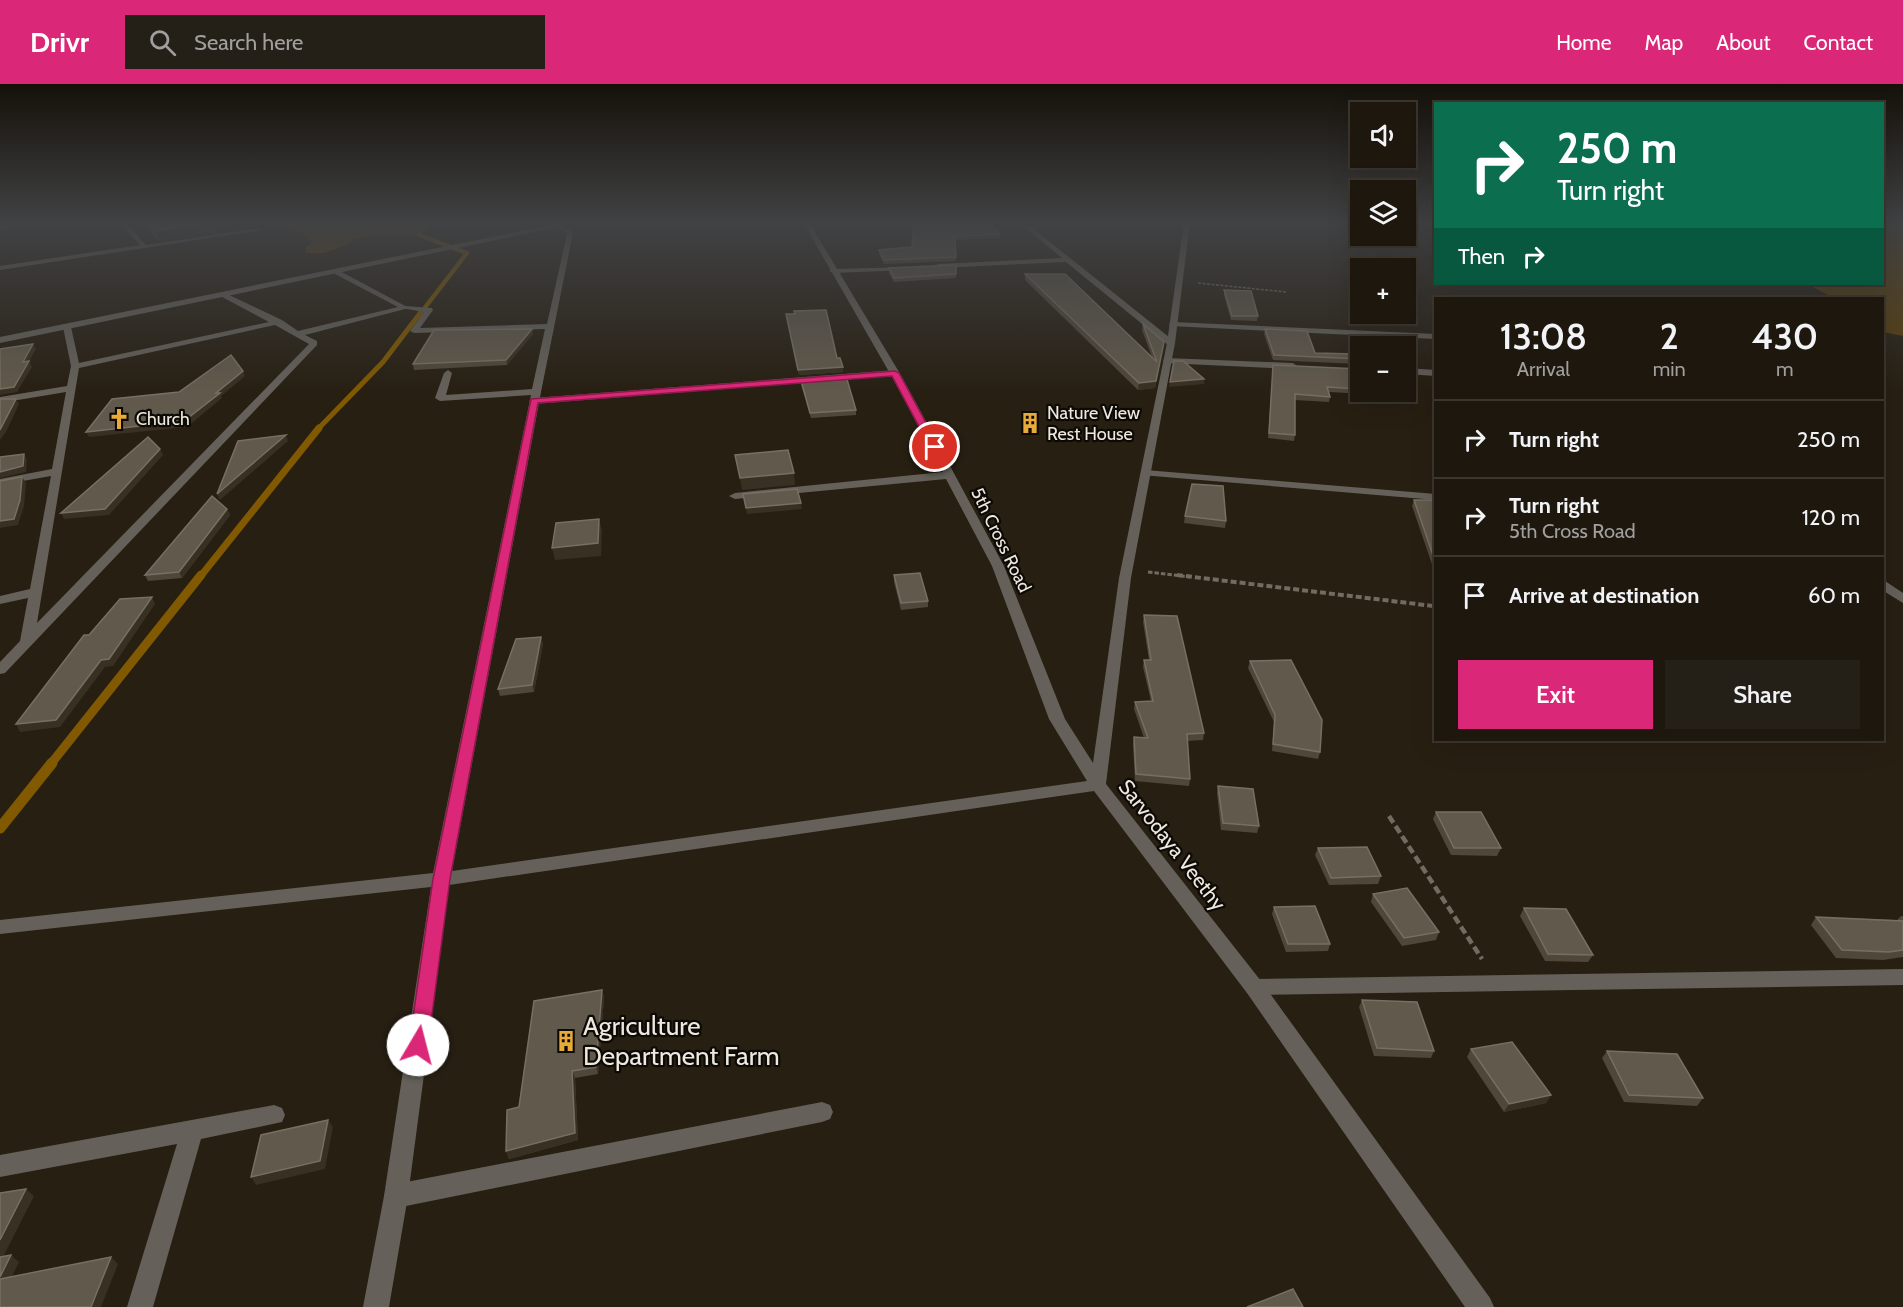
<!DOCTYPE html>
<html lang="en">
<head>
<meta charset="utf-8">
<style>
  :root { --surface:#1d170e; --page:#252017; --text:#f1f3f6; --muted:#a09f9e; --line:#3b362e; --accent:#db2777 }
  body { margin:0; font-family:Cabin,sans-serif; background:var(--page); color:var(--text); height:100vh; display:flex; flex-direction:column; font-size:22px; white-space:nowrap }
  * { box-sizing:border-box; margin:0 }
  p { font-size:20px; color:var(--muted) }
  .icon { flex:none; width:33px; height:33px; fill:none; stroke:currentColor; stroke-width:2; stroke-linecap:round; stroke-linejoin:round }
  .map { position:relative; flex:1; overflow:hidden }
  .side { position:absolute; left:1434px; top:213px; width:450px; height:444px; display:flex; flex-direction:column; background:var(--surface); border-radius:0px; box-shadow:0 6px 24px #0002,0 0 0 2px var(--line) }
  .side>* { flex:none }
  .top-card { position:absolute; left:1434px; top:18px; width:450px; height:183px; border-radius:0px; box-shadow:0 6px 24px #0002,0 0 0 2px var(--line); background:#0b6e4f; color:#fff; overflow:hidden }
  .controls { position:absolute; left:1350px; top:18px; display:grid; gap:12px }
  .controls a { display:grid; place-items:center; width:66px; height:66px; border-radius:0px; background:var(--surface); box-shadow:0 6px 24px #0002,0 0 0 2px var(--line); font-size:30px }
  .pin { position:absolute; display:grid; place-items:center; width:51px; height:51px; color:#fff; margin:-26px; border:3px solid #fff; border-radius:50%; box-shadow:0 2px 6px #0007 }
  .me { position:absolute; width:66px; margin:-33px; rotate:8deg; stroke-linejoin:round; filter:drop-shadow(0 0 4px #0008) }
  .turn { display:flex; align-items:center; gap:21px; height:126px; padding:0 24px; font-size:27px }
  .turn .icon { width:78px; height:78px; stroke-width:2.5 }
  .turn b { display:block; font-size:42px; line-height:51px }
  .then { display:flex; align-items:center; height:57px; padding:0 24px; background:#0003; gap:12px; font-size:22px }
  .eta { display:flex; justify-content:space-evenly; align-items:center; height:102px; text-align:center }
  .eta b { font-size:36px; font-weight:600; line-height:42px }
  .action { display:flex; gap:12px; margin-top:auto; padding:12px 24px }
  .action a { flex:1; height:69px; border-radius:0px; background:var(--accent); color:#fff; font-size:24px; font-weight:600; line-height:69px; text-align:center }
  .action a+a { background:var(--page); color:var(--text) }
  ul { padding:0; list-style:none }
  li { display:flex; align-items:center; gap:18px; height:78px; padding:0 24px; border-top:2px solid var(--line) }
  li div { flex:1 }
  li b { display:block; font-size:22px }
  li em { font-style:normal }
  header { display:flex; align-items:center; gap:36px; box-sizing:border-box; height:84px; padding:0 30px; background:var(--accent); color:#fff }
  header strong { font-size:28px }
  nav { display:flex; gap:33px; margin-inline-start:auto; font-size:21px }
  .search { width:420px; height:54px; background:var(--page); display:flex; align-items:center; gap:15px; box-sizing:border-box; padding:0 21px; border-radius:0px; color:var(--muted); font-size:22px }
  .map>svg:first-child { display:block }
</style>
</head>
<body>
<header>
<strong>Drivr</strong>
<div class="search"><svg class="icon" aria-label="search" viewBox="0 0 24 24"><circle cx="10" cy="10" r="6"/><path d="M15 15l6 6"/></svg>Search here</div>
<nav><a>Home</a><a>Map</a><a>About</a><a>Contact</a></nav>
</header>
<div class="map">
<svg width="1903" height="1223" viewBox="0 0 1903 1223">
  <rect width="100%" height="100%" fill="#271f12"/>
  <!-- green -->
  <g fill="#5c4009">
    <polygon points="290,138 482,138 433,141 419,151 379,151 354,155 344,162 324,169 306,169 305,164 312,158 306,151 285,145 282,141"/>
    <polygon points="1883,138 1903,138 1903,252 1883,248 1882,214 1833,214 1808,200 1882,200"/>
  </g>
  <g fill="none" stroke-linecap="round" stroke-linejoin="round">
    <!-- stream-far4 -->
    <g stroke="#815900" stroke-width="4.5">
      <polyline points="281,138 288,139"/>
      <polyline points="419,151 467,169 420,230"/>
    </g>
    <!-- stream-far3 -->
    <polyline stroke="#815900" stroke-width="5" points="317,346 383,278 421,228"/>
    <!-- stream-far2 -->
    <polyline stroke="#815900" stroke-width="7" points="200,493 319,344"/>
    <!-- stream-far1 -->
    <polyline stroke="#815900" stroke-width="9" points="50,681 201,491"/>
    <!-- stream -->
    <polyline stroke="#815900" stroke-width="11" points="0,744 52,679"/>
    <!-- path-far3 -->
    <g stroke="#726b60" stroke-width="1.5" stroke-dasharray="3 1.5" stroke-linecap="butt">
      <polyline points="1203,138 1310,141"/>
      <polyline points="1198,199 1286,208"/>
    </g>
    <!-- path-far2 -->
    <polyline stroke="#726b60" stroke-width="3" stroke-dasharray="4.5 2" stroke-linecap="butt" points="1148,488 1190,493"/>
    <!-- path-far1 -->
    <polyline stroke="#726b60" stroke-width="4" stroke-dasharray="6 3" stroke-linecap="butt" points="1177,491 1433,522"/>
    <!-- path -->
    <polyline stroke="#726b60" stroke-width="4.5" stroke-dasharray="8 4" stroke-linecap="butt" points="1389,732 1482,875"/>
    <!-- service -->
    <g fill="#65615a" fill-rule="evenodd">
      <polygon points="27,138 49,138 0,145 0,141"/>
      <polygon points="118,138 125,138 146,161 259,144 262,146 0,186 0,182 140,161"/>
      <polygon points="1018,138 1025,138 1174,257 1174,261 1168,261 1066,178 938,184 934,182 938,180 1062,174"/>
      <polygon points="910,183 908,186 833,189 829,187 833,185"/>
      <path d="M338,186L409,224L305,251L317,257V261L5,589L0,590V578L20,557L28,514L0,520V512L30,505L51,392L0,401V395L52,385L66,308L0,319V313L67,302L71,282L63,243L67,241L71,243L79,279L269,238L222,213L221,211L225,209L282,236L298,247L398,223L335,190ZM275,241L309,260L37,539L79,284Z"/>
      <polygon points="1173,238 1436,250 1436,255 1170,242 1169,240"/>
      <polygon points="1167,274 1293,279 1297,282 1293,285 1164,279 1163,277"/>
      <polygon points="1406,284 1436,286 1436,292 1406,290"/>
      <polygon points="895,286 898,287 898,291 534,320 529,317 534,314"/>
      <polygon points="1145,386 1436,410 1436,416 1141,391 1141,387"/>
      <polygon points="1882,495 1903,509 1903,519 1882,506"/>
      <polygon points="1903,885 1903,901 1254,911 1247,909 1244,903 1247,897 1254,895"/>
      <polygon points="822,1018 830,1021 833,1028 830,1035 822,1038 396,1124 387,1120 384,1112 387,1104 396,1100"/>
      <polygon points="274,1021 282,1024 285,1031 282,1038 201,1055 153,1223 127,1223 177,1060 0,1093 0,1071"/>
    </g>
    <!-- minor -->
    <polygon fill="#65615a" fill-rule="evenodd" points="803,138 809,138 902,293 1004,482 1065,635 1093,679 1119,494 1167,259 1184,138 1190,138 1175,259 1131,494 1106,700 1261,897 1490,1214 1494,1223 1465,1223 1247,909 1094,707 449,801 408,1112 389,1223 363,1223 384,1112 431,803 0,850 0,836 433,789 531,311 440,317 435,314 444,289 448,286 452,289 446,311 532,305 545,245 414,249 410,247 424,228 401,224 405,222 432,224 433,226 420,244 547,240 567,150 559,143 0,259 0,253 560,139 573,149 541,308 452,787 1087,697 1049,635 992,482 946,395 735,415 729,412 735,409 943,388 892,293"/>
  </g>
  <!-- wall -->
  <g fill="#50473a">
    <polygon points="141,138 215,138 219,148 159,157"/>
    <polygon points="914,138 1000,150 1000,154 955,156 956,177 884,180 879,170 879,166 912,163"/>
    <polygon points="956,181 956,194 894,198 889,189 889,184"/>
    <polygon points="1025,190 1152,273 1142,246 1143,240 1164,258 1155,304 1138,306 1025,196"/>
    <polygon points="1224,206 1258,232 1257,237 1231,236 1224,211"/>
    <polygon points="786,230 837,274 843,288 799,291"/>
    <polygon points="532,245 533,250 507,281 414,286 413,280"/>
    <polygon points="1265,245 1315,269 1359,275 1358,280 1273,276 1264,250"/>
    <polygon points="1273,281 1360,285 1360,308 1384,308 1383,311 1329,308 1330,313 1329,318 1295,316 1295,351 1294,357 1268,354"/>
    <polygon points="801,296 856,326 856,331 811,334 801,301"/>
    <polygon points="1414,416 1436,416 1436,492 1412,422"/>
    <polygon points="227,425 230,431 182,494 148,497 145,491"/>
    <polygon points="1185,432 1226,437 1225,444 1184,439"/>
    <polygon points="894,491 928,517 928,523 901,526 894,498"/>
    <polygon points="1144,531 1204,649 1203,656 1187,657 1190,695 1189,702 1135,697 1133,661 1134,653 1144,654 1134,625 1135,618 1151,617 1143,583 1144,576 1149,576 1143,538"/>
    <polygon points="541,553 543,560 534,608 500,612 498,605"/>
    <polygon points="1250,577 1320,668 1318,675 1272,667 1274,638 1248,584"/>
    <polygon points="1218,702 1259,742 1257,749 1221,746 1217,709"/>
    <polygon points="1436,728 1501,764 1497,772 1451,771 1433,735"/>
    <polygon points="1318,764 1381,792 1378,800 1329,801 1315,771"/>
    <polygon points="1373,810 1439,848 1436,856 1402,862 1371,818"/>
    <polygon points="1274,823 1330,860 1328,867 1286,868 1272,830"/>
    <polygon points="1524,824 1593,871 1588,878 1545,877 1520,832"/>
    <polygon points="1901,832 1903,832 1903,873 1883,876 1836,874 1811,841 1816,833 1897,836"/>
    <polygon points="602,906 604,914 598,990 575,994 578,1056 509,1075 506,1067 519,1023"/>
    <polygon points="1362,916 1434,967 1431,974 1374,972 1359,923"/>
    <polygon points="1471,965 1551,1011 1546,1019 1504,1028 1467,973"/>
    <polygon points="1607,967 1703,1014 1697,1022 1624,1018 1602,974"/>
  </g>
  <!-- shaded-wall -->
  <g fill="#383022">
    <polygon points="215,138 219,148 159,157 155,147"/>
    <polygon points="1067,138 1115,138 1067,141"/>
    <polygon points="532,245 533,250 507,281 506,276"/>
    <polygon points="1164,258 1155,304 1138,306 1139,299 1156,297"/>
    <polygon points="33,260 36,265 26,283 23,278"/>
    <polygon points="29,277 32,283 17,308 0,311 0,305"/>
    <polygon points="843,283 843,288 799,291 798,286"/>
    <polygon points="243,287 245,292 221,312 222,314 187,343 89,353 86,348 216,309"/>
    <polygon points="1204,295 1204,300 1169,303 1170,298"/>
    <polygon points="16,315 19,320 6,348 0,356 0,346"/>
    <polygon points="286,351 288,357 220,416 217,410"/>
    <polygon points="160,365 163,371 109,431 64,435 61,429"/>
    <polygon points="24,370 27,376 26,388 0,394 0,388"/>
    <polygon points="794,389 795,401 742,406 740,394"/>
    <polygon points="22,393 26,399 24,422 18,441 0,444 0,437"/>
    <polygon points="801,419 802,425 747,430 746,424"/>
    <polygon points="227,425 230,431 182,494 179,488"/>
    <polygon points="599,435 602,447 601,472 555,476 552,464"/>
    <polygon points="152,513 155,520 113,582 105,583 60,643 20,648 16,640 101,576"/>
    <polygon points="541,553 543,560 534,608 532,601"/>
    <polygon points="602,906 604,914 598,990 596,983"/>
    <polygon points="572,987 575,994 578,1056 509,1075 506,1067"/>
    <polygon points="1551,1011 1546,1019 1504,1028 1509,1020"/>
    <polygon points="328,1036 333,1043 325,1085 256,1101 251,1093"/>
    <polygon points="26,1105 34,1112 0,1179 0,1156"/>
    <polygon points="11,1171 19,1178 7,1203 0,1197 0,1193"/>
    <polygon points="111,1173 118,1180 101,1223 91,1223"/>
  </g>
  <!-- building -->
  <g fill="#61594b" stroke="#776f63" stroke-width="1.5">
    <polygon points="146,138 215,138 155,147"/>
    <polygon points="914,138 989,138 1000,150 955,152 956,173 884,176 879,166 912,163"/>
    <polygon points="956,181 956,190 894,194 889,184"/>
    <polygon points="1025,190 1065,190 1157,278 1143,240 1164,258 1156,297 1139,299"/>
    <polygon points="1224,206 1251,207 1258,232 1232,232"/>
    <polygon points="826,226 837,274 840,274 843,283 798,286 786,230 795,230 794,227"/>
    <polygon points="532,245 506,276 413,280 434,246"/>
    <polygon points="1265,245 1307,247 1315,269 1355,270 1359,275 1274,271"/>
    <polygon points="33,260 23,278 29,277 14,303 0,305 0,265"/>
    <polygon points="231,271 243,287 216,309 220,309 184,337 86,348 112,315 179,308"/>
    <polygon points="1174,277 1183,277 1204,295 1170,298"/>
    <polygon points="1273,281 1360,285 1360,305 1327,303 1330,313 1295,310 1295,351 1269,349"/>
    <polygon points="846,292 856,326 810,329 801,296"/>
    <polygon points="0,315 16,315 0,346"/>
    <polygon points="286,351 217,410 238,357"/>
    <polygon points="148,353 160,365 105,425 61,429"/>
    <polygon points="788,366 794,389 740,394 735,371"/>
    <polygon points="24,370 23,382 0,388 0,373"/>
    <polygon points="22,393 20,416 14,435 0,437 0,397"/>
    <polygon points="1192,400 1223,402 1226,437 1185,432"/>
    <polygon points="797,405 801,419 746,424 743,410"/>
    <polygon points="212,412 227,425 179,488 145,491"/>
    <polygon points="1414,416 1436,416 1436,480"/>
    <polygon points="599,435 598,459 552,464 556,439"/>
    <polygon points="920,489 928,517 901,519 894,491"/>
    <polygon points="152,513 109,575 101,576 56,636 16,640 84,551 89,551 120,515"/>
    <polygon points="1144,531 1177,532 1204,649 1187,650 1190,695 1136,690 1134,653 1148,654 1135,618 1153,617 1144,576 1151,576"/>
    <polygon points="541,553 532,601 498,605 516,555"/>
    <polygon points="1291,576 1322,636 1320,668 1273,660 1275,631 1250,577"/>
    <polygon points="1218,702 1253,705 1259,742 1223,739"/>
    <polygon points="1436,728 1481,728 1501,764 1454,764"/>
    <polygon points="1367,763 1381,792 1331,794 1318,764"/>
    <polygon points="1407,804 1439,848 1404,854 1373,810"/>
    <polygon points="1315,822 1330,860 1288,860 1274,823"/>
    <polygon points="1524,824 1566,825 1593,871 1548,870"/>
    <polygon points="1816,833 1903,837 1903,866 1889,868 1842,866"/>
    <polygon points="602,906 596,983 572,987 575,1049 506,1067 507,1026 519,1023 534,917"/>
    <polygon points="1362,916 1417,918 1434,967 1377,964"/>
    <polygon points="1512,958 1551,1011 1509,1020 1471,965"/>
    <polygon points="1607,967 1677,970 1703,1014 1629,1011"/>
    <polygon points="328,1036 320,1077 251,1093 261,1051"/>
    <polygon points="26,1105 0,1156 0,1109"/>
    <polygon points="11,1171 0,1193 0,1173"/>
    <polygon points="111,1173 91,1223 0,1223 0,1195"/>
    <polygon points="1293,1205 1303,1223 1247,1223"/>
  </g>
  <!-- sky -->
  <linearGradient id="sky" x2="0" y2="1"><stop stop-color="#15110a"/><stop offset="0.45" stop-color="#414244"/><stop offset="1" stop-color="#414244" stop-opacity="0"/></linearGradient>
  <rect width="1903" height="309" fill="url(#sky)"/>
  <!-- route -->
  <polygon fill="#db2777" stroke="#8e194d" stroke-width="1.5" points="895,287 899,289 939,363 938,365 930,363 892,292 538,319 450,795 428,961 425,967 418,969 412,967 409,961 433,795 531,315"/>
  <!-- icons -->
  <defs>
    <symbol id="church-bare" viewBox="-9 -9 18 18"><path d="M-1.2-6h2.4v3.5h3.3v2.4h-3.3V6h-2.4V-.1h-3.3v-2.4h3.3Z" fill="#e9ab38" stroke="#0d0905" stroke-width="2.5" paint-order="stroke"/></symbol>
    <symbol id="building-bare" viewBox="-9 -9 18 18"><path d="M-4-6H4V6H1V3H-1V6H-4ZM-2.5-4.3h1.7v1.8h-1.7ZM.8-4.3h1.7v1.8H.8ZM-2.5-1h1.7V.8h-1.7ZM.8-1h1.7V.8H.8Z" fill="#e9ab38" stroke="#0d0905" stroke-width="2.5" paint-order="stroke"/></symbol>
  </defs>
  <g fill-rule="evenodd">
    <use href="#church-bare" x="104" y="320" width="30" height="30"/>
    <use href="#building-bare" x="1015" y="324" width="30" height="30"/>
    <use href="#building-bare" x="551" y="942" width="30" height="30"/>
  </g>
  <g text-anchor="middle" stroke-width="4.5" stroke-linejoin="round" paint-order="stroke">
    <!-- far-poi labels -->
    <g font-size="18" fill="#eee9e0" stroke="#0d0905" text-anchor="start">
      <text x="1047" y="335">Nature View<tspan x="1047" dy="21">Rest House</tspan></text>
      <text x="136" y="341">Church</text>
    </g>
    <!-- far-street labels -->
    <g font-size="18" fill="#eee9e0" stroke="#0d0905">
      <text transform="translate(1001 456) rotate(64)" y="6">5th Cross Road</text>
    </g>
    <!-- street labels -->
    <g font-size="21" fill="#eee9e0" stroke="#0d0905">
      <text transform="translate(1172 761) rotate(52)" y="7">Sarvodaya Veethy</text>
    </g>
    <!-- near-poi labels -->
    <g font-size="26" fill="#eee9e0" stroke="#0d0905" text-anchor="start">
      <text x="583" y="951">Agriculture<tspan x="583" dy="30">Department Farm</tspan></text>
    </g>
  </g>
</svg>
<div class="controls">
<a><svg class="icon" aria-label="sound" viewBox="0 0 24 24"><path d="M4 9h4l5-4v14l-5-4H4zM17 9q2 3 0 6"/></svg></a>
<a><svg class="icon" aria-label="layers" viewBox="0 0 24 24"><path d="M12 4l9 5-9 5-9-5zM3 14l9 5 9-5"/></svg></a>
<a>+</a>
<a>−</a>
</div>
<div class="pin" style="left:935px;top:363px;background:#d93025"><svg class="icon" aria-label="arrive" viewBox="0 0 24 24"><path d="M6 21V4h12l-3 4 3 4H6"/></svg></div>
<svg class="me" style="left:418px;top:961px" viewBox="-20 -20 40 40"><circle r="19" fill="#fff"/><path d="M0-13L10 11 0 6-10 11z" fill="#db2777"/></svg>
<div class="top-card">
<div class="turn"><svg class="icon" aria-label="right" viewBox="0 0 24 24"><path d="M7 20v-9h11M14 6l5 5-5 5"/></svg><div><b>250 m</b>Turn right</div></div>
<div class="then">Then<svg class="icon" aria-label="right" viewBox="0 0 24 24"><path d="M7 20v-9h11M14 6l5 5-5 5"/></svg></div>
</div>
<section class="side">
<div class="eta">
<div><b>13:08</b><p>Arrival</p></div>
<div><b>2</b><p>min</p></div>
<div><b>430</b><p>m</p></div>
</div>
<ul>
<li><svg class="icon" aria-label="right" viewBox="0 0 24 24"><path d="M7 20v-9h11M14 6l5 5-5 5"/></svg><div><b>Turn right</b></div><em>250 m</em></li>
<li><svg class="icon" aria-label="right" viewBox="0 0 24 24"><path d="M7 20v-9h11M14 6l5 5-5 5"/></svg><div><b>Turn right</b><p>5th Cross Road</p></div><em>120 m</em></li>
<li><svg class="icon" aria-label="arrive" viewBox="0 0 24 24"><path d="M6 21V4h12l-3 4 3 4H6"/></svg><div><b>Arrive at destination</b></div><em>60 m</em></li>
</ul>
<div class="action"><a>Exit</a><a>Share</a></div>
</section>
</div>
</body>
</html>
